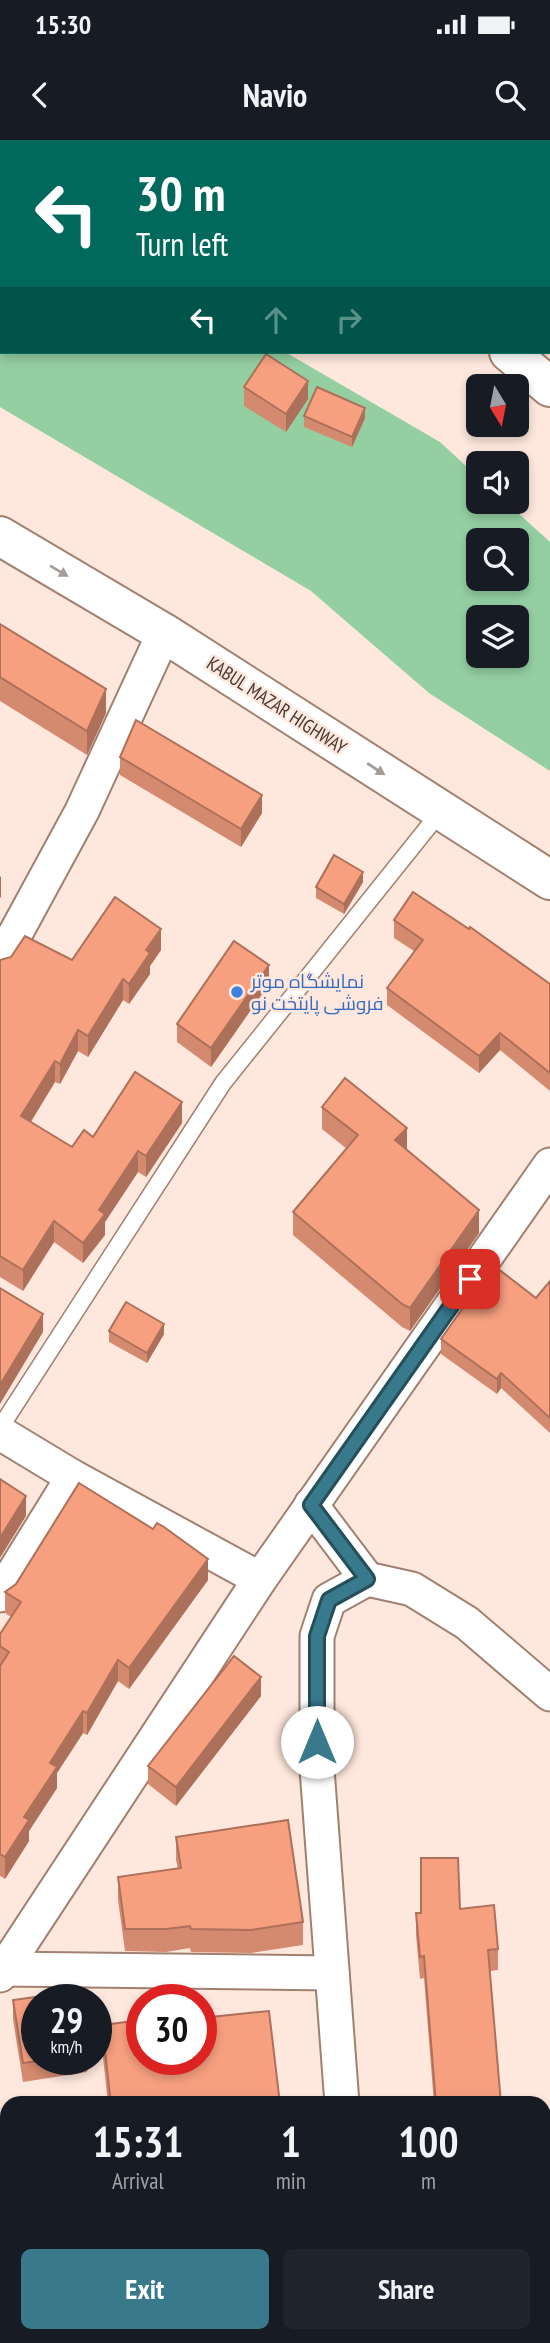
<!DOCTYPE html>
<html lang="en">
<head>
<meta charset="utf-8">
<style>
  :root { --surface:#171b24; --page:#20242c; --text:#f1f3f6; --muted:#9ea1a6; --accent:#38798c }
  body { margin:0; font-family:"PT Sans Narrow",Cairo,sans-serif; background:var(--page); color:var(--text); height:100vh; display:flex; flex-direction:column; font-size:26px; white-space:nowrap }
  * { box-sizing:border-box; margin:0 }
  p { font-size:23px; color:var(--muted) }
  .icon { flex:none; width:38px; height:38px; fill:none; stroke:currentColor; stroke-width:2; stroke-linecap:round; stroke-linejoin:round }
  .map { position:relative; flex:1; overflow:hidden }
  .drawer { position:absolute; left:0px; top:1956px; width:551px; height:247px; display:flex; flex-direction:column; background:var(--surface); border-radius:21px 21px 0 0; box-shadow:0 4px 10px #0003 }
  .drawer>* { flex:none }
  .guide { position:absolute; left:0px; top:0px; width:551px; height:214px; box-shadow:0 4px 10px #0003; background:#00695c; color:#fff; overflow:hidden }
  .needle { width:46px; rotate:170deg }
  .controls { position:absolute; left:466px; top:234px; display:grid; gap:14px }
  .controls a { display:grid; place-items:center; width:63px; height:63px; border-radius:10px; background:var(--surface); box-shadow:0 4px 10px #0003; font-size:35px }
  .speed { position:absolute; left:21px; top:1844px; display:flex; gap:14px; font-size:35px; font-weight:700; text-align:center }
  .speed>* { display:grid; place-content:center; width:91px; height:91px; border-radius:50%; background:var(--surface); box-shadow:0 4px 10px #0003; line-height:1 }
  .speed small { font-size:18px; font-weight:400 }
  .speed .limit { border:10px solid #d22; background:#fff; color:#111 }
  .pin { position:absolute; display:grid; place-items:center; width:60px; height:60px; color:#fff; margin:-30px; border-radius:14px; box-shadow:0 4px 10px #0006 }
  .me { position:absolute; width:77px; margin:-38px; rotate:0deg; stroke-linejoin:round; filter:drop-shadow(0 0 5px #0008) }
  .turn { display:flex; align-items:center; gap:24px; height:147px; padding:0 21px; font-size:32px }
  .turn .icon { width:91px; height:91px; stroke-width:2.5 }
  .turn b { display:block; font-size:49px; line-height:60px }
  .lanes { display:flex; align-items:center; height:66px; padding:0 21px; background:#0003; justify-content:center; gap:35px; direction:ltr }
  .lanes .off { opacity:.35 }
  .eta { display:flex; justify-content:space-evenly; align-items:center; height:119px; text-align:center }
  .eta b { font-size:42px; font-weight:800; line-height:49px }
  .action { display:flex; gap:14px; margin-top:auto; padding:14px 21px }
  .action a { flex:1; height:80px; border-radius:10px; background:var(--accent); color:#fff; font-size:28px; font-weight:800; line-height:80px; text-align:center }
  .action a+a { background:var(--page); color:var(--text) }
  .status { display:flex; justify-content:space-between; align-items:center; height:49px; padding:0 35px; background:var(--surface); direction:ltr }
  .status svg { height:19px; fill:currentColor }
  header { display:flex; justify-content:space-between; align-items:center; height:91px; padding:0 21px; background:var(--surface); font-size:32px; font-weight:800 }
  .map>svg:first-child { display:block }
</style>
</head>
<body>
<div class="status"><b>15:30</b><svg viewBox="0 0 49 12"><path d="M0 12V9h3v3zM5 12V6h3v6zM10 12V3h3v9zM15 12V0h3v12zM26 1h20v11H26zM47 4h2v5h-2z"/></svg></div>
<header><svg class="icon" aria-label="back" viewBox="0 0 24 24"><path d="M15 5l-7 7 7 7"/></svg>Navio<svg class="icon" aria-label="search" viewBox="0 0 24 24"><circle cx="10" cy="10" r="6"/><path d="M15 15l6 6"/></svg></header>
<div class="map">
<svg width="550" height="2203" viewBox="0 0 550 2203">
  <rect width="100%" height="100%" fill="#fee7dc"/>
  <!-- green -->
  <path fill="#94cfa2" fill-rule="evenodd" d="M0,46L2,212H285L440,302L478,337V362H506L550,402V631L429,553L311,451L0,267ZM478,401H516V439H478ZM478,478H516V516H478Z"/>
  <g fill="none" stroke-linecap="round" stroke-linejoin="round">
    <defs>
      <polyline id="lane" points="0,1288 223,943 441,671"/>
      <g id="street">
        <polyline points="334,2 335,0"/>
        <polyline points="0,822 82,671 164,493"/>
        <polyline points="0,1293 73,1337 260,1439"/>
        <polyline points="311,1365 367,1439"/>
        <polyline points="0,1455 73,1337"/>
        <polyline points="4,1829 332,1833"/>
        <polyline points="0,1835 260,1439 550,1025"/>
        <polyline points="342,1964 317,1629 317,1496 329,1460 367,1439 412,1449 467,1483 550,1554"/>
        <polyline points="544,2165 550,2165"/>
        <polyline points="360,2196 360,2203"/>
        <polyline points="0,2201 83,2196"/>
      </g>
      <g id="highway">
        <polyline points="203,0 206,2"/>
        <polyline points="509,212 550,247"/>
        <polyline points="0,396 164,493 550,740"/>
      </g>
    </defs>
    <!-- lane casing -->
    <use href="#lane" stroke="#a28070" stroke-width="19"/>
    <!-- street casing -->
    <use href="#street" stroke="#a28070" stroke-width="37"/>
    <!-- highway casing -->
    <use href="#highway" stroke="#a28070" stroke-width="42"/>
    <!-- lane -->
    <use href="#lane" stroke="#fff" stroke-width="16"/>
    <!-- street -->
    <use href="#street" stroke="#fff" stroke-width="33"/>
    <!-- highway -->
    <use href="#highway" stroke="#fff" stroke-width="38"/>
  </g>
  <!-- wall -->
  <g fill="#d48a6e">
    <polygon points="244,247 308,259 286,292 244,266"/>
    <polygon points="304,276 365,278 352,307 304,287"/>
    <polygon points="0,484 106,573 87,615 0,561"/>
    <polygon points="120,617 262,673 241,707 120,635"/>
    <polygon points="363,742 344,774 316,758 316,747"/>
    <polygon points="394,780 550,844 550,951 500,910 479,933 387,865 387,848 414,811 394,798"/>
    <polygon points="161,810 150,826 150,834 129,864 123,860 88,917 78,911 60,944 55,942 31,982 72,1007 93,997 182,983 146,1037 138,1032 105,1082 105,1095 83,1123 54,1102 23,1151 0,1137 0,820 72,820"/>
    <polygon points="269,844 211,927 177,902 177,884"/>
    <polygon points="322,967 407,1010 479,1093 410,1191 402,1187 293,1095 293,1072 347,1009 322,989"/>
    <polygon points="550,1141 550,1293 501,1248 497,1254 441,1214 441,1199 536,1158"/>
    <polygon points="109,1191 164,1194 147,1223 109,1202"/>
    <polygon points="208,1440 129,1549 118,1541 87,1595 83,1593 57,1633 57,1648 29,1691 29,1701 5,1739 0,1736 0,1494 11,1477 5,1473 5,1452"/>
    <polygon points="261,1556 176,1666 148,1644 148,1626"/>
    <polygon points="176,1697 303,1782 303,1805 251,1813 191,1812 190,1808 166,1812 125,1811 118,1760 118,1737 178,1729 176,1720"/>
    <polygon points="460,1769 498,1809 498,1830 490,1831 501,1964 434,1964 424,1838 420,1839 416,1795 416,1773"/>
    <polygon points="13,1860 37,1920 87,1920 87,1932 23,1942 13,1879"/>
    <polygon points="102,1885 280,1964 108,1964 102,1908"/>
    <polygon points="7,2024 7,2155 0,2156 0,2025"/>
    <rect x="544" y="2071" width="6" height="55"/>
  </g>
  <!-- shaded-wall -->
  <g fill="#ad705a">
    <polygon points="308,241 308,259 286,292 286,274"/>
    <polygon points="365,268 365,278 352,307 352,297"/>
    <polygon points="106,549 106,573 87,615 87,591"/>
    <polygon points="262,655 262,673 241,707 241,689"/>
    <polygon points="363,732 363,742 344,774 344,764"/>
    <polygon points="1,736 1,757 0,758 0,737"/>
    <polygon points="161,789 161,810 150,826 150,834 129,864 129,844 146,810"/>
    <polygon points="269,825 269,844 211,927 211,908"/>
    <polygon points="123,839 123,860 88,917 88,896"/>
    <polygon points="78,890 78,911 60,944 60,924"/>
    <polygon points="500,893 500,910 479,933 479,916"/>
    <polygon points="55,921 55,942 21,997 21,976"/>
    <polygon points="182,962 182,983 146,1037 146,1016"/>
    <polygon points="407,988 407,1011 395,1000"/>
    <polygon points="138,1011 138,1032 105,1082 105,1095 83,1123 83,1103 99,1070"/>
    <polygon points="479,1070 479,1093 410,1191 410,1168"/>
    <polygon points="54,1081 54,1102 23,1151 23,1130"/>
    <polygon points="43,1174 43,1192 0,1264 0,1245"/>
    <polygon points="164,1184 164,1194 147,1223 147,1213"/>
    <polygon points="501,1233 501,1248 497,1254 497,1239"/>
    <polygon points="26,1356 26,1376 0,1418 0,1398"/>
    <polygon points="208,1419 208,1440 129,1549 129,1528"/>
    <polygon points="118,1520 118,1541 87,1595 87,1573"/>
    <polygon points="261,1537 261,1556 176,1666 176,1647"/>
    <polygon points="83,1571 83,1593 57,1633 57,1648 29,1691 29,1701 5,1739 5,1717 50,1623"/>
  </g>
  <!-- building -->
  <g fill="#f7a080" stroke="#ad705a" stroke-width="2">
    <polygon points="266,214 308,241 286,274 244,247"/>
    <polygon points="317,247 365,268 352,297 304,276"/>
    <polygon points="0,484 106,549 87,591 0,537"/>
    <polygon points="136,580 262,655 241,689 120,617"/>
    <polygon points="334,715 363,732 344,764 316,747"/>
    <polygon points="413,752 469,789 470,787 550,844 550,933 500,893 479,916 387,848 423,800 394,780"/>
    <polygon points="115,757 161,789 146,810 150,813 129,844 123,839 88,896 78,890 60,924 55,921 21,976 72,1007 84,990 93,997 135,932 182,962 146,1016 138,1011 99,1070 105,1074 83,1103 54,1081 23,1130 0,1116 0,820 11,817 25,796 72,820"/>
    <polygon points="234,801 269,825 211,908 177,884"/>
    <polygon points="345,938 407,988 395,1000 479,1070 410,1168 402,1164 293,1072 358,995 322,967"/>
    <polygon points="493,1125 536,1158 550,1141 550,1278 501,1233 497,1239 441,1199"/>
    <polygon points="0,1148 43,1174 0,1245"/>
    <polygon points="126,1162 164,1184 147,1213 109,1191"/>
    <polygon points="0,1339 26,1356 0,1398"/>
    <polygon points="79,1343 153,1389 157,1383 164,1387 208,1419 129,1528 118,1520 87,1573 83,1571 50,1623 57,1627 24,1677 29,1680 5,1717 0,1714 0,1526 9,1512 0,1506 0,1494 21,1462 5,1452 16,1444"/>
    <polygon points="234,1516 261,1537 176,1647 148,1626"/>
    <polygon points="288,1680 303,1782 251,1790 191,1789 190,1786 166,1789 125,1789 118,1737 181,1728 176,1697"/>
    <polygon points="421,1718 458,1718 460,1769 494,1765 498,1809 488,1810 501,1964 436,1964 424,1816 420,1817 416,1773 421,1773"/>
    <polygon points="79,1851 80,1860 37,1860 37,1920 46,1920 23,1923 13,1860"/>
    <polygon points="269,1871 280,1964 111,1964 102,1885 142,1880 142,1920 201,1920 201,1878"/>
    <polygon points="7,2024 7,2132 0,2132 0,2025"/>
    <rect x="544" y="2071" width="6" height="33"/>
    <polygon points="444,2196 477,2196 478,2203 444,2203"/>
  </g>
  <!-- one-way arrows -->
  <defs><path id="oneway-solid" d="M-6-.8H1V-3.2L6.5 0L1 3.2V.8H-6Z" transform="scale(1.75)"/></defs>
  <g fill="#a49c99">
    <use href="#oneway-solid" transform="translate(59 431) rotate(31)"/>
    <use href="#oneway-solid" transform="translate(376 629) rotate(33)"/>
  </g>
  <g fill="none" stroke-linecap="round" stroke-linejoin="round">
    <defs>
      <polyline id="route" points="317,1602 317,1496 329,1460 367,1439 311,1365 470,1139"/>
    </defs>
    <!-- route casing -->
    <use href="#route" stroke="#244f5b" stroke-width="18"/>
    <!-- route -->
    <use href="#route" stroke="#38798c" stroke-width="12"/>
  </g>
  <!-- markers -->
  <circle fill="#3f7fe0" stroke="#fee7dc" stroke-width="2.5" cx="237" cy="852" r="7"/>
  <g text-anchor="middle" stroke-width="5" stroke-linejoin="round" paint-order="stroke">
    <!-- street labels -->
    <g font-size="19" fill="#483933" stroke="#fee7dc">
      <text transform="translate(277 565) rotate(33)" y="7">KABUL MAZAR HIGHWAY</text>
    </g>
    <!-- shop labels -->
    <g font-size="19" fill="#366cbe" stroke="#fee7dc" text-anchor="start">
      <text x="251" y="848">نمایشگاه موتر<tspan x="251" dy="22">فروشی پایتخت نو</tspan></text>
    </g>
  </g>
</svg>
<div class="controls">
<a><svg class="needle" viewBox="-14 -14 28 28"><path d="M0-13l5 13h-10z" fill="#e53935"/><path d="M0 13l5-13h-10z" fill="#9ea1a6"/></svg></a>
<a><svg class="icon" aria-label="sound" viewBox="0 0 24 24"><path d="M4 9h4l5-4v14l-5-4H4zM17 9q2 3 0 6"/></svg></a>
<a><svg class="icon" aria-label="search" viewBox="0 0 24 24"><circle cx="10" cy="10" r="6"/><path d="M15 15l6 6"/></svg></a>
<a><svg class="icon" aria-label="layers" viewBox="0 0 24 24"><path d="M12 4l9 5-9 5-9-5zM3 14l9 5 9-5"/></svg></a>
</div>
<div class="speed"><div>29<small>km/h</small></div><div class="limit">30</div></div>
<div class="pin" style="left:470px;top:1139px;background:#d93025"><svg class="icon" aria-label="arrive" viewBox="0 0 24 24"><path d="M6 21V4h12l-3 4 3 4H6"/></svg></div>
<svg class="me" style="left:317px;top:1602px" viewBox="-20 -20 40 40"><circle r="19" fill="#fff"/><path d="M0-13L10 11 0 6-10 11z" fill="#38798c"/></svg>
<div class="guide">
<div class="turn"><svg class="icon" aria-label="left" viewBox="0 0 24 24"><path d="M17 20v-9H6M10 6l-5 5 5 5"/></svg><div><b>30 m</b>Turn left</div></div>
<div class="lanes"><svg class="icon" aria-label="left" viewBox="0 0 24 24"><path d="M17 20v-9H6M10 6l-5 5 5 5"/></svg><svg class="icon off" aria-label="ahead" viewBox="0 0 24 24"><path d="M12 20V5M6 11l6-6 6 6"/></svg><svg class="icon off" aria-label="right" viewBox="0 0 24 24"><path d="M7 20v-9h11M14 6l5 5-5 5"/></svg></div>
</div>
<section class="drawer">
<div class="eta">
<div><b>15:31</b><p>Arrival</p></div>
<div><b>1</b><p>min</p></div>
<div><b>100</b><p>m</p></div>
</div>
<div class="action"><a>Exit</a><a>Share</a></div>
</section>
</div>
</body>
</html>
